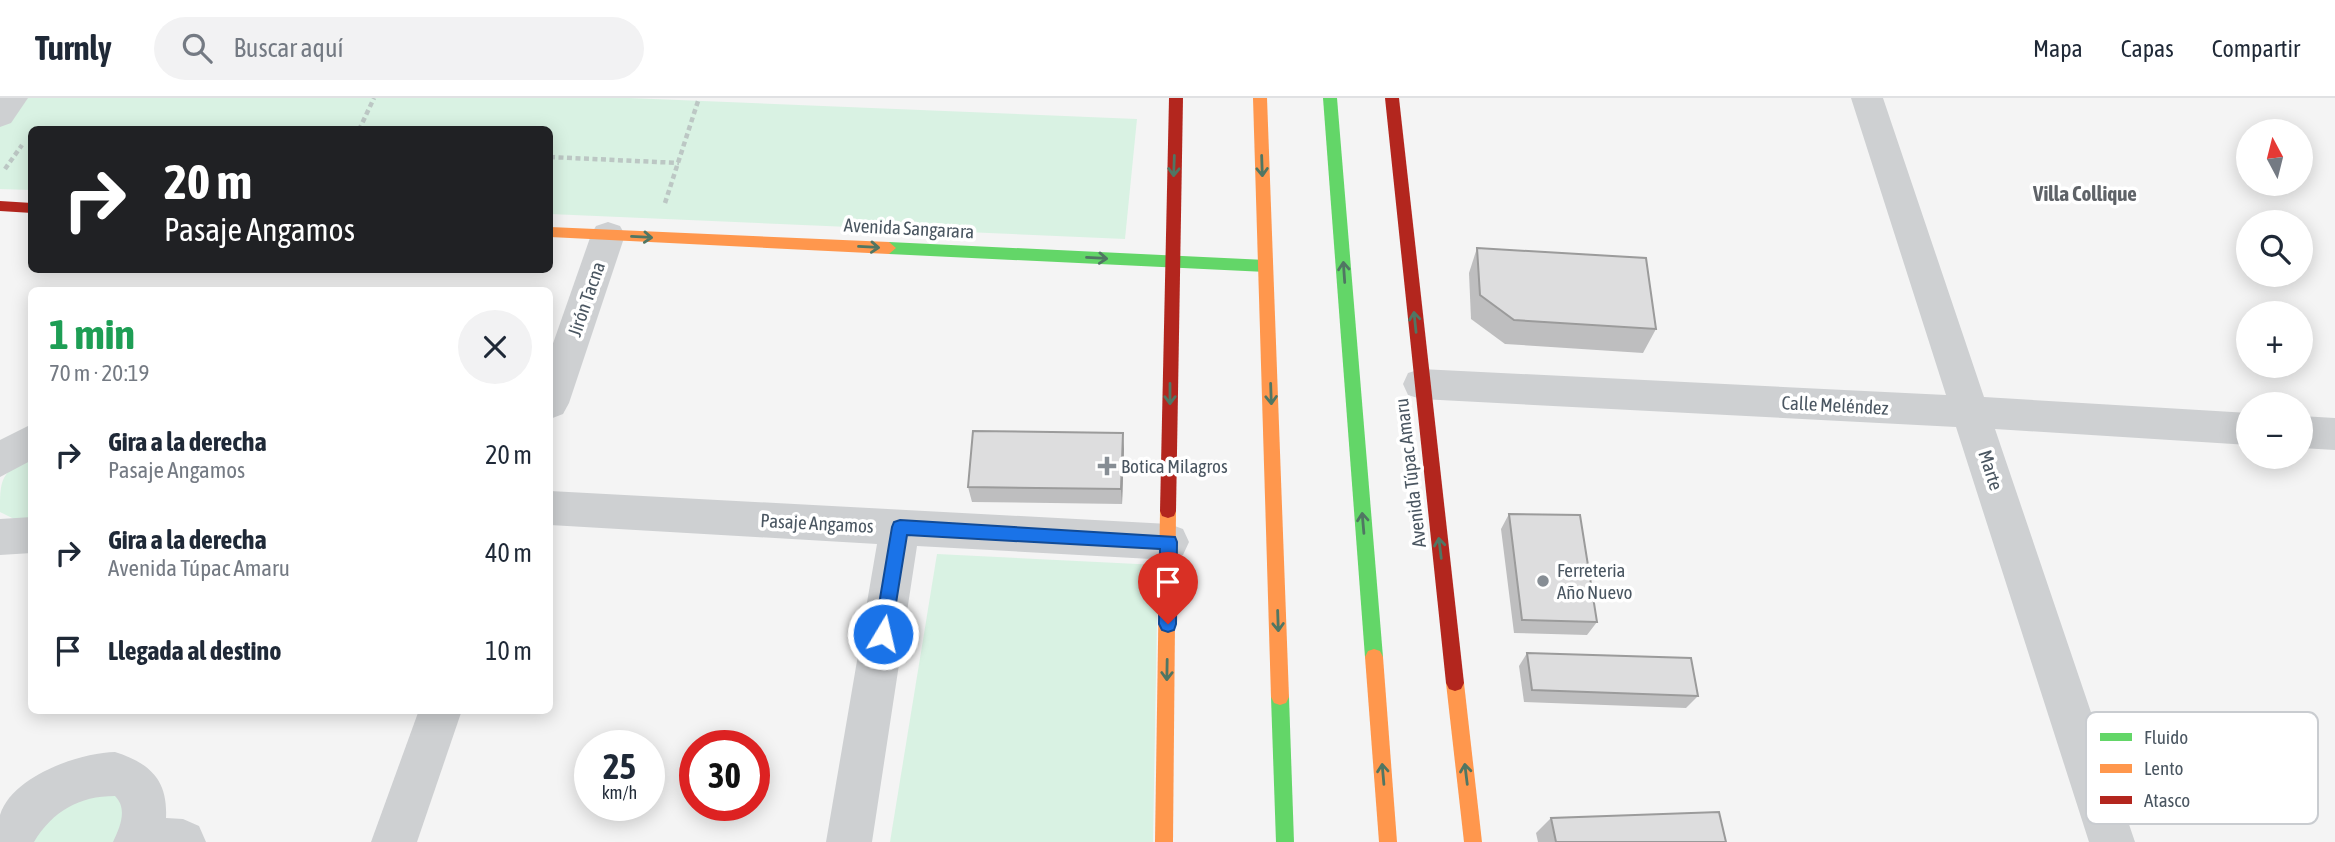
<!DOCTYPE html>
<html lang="es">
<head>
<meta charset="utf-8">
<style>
  :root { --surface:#fff; --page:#f2f2f3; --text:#1f2937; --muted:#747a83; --line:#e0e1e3 }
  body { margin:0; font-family:"Asap Condensed",sans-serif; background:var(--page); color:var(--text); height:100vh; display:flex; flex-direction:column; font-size:26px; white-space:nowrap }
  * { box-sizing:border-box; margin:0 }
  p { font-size:23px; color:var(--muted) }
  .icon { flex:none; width:38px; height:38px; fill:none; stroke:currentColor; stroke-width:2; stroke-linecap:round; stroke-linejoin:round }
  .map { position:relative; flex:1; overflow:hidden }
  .details { position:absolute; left:28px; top:189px; width:525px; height:427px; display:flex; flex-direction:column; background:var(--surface); border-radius:10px; box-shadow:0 4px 18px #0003 }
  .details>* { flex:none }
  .banner { position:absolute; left:28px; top:28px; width:525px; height:147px; border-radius:10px; box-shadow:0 4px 18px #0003; background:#202124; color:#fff; overflow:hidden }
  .needle { width:46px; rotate:353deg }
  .fabs { position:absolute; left:2236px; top:21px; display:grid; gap:14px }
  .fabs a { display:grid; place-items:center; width:77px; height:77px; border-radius:50%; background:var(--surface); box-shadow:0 4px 18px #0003; font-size:35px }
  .speed { position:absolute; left:574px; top:632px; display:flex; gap:14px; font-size:35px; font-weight:700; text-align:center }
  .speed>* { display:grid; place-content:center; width:91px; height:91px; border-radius:50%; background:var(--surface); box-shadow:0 4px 18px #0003; line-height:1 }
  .speed small { font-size:18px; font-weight:400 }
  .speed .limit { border:10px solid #d22; background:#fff; color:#111 }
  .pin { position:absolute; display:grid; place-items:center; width:60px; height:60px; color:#fff; margin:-72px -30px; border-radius:50% 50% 50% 0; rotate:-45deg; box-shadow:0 0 7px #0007 }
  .pin .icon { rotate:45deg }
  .me { position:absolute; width:77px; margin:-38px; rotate:9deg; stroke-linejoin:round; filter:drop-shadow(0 0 5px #0008) }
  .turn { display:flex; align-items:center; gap:24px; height:147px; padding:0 21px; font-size:32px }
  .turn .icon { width:91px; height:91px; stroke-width:2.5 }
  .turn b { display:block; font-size:49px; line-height:60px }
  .round { display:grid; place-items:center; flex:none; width:74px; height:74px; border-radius:37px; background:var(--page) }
  .head { display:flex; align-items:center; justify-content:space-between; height:119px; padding:0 21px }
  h1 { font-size:42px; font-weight:700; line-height:52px; color:#1e9e55 }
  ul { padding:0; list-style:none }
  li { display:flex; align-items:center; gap:21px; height:98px; padding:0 21px }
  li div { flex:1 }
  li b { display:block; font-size:26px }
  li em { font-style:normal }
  header { display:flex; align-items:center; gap:42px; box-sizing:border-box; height:98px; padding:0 35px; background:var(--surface); border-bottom:2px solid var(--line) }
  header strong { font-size:33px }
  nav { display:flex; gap:38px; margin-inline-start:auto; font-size:24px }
  .search { width:490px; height:63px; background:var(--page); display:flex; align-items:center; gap:18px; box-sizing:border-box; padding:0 24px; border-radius:38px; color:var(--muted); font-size:26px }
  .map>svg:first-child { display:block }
</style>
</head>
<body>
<header>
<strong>Turnly</strong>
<div class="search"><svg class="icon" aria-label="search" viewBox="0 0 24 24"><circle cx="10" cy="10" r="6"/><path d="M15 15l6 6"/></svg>Buscar aquí</div>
<nav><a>Mapa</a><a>Capas</a><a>Compartir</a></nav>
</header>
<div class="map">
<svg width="2335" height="744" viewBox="0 0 2335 744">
  <rect width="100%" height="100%" fill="#f4f4f4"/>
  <!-- green -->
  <g fill="#d9f2e3">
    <polygon points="0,0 629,0 1137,21 1125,141 550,116 550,32 32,32 31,92 0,91"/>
    <path d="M31,355V422L18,423L0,414C0,376 2,378 31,355Z"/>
    <polygon points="937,456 1158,467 1153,744 890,744"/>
    <polygon points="112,691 127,710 119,744 26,744 48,709"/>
  </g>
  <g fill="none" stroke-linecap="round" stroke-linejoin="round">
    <!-- path -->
    <g stroke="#bcc7c4" stroke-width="4.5" stroke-dasharray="5 3.5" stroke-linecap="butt">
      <polyline points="359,32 374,0"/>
      <polyline points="550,59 679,65"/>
      <polyline points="5,71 22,47"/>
      <polyline points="665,105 699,0"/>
    </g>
    <!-- street -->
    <g fill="#ced0d2" fill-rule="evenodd">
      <polygon points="0,0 28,0 11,25 0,29"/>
      <polygon points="1851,0 1883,0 1984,299 2249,315 2249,347 1995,331 2135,744 2089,744 1956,329 1421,301 1408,297 1403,286 1408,275 1421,271 1946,297"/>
      <polygon points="608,124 620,128 625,137 569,305 563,316 550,321 550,254 591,137 596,128"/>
      <polygon points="2301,318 2335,320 2335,352 2301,350"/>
      <polygon points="32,326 32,362 0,379 0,342"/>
      <polygon points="550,393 1169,426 1183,431 1189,444 1183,457 1169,462 917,448 872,744 826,744 877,446 550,427"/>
      <polygon points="32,419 32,455 0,457 0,421"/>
      <polygon points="419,612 462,612 417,744 371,744"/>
      <path d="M115,654C149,665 168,681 166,720L183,721L199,728L206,744H113C120,729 128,711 115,698C79,698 53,713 34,744H0C0,736 0,724 0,717C12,678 79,655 115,654Z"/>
    </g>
    <!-- fast -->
    <g fill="#63d668" fill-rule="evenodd">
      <polygon points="1323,0 1337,0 1383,559 1380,565 1374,567 1368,565 1365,559"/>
      <polygon points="889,144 1266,162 1273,168 1266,174 889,156 882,150"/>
      <polygon points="1280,591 1286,593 1289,599 1294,744 1276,744 1271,599 1274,593"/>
    </g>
    <!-- slow -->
    <g fill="#ff974d" fill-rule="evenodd">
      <polygon points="1253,0 1267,0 1289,599 1286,605 1280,607 1274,605 1271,599"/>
      <polygon points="550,129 889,144 896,150 889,156 550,139"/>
      <polygon points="1168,406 1174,408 1176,413 1173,744 1155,744 1160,413 1162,408"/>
      <polygon points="1374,551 1380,553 1383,559 1397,744 1379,744 1365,559 1368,553"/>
      <polygon points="1455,577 1461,579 1464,585 1482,744 1464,744 1446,585 1449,579"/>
    </g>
    <!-- jam -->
    <g fill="#b3261e" fill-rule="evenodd">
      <polygon points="1169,0 1183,0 1176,413 1174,418 1168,420 1162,418 1160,413"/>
      <polygon points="1385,0 1399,0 1464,585 1461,591 1455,593 1449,591 1446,585"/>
      <polygon points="0,103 32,105 32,115 0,113"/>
    </g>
  </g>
  <!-- wall -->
  <g fill="#bebebf">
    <polygon points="1477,150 1656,231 1643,255 1505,246 1471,221 1469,175"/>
    <polygon points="1124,351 1122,406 972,404 968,389"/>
    <polygon points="1509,416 1597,524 1587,537 1514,535 1501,431"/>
    <polygon points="1527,555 1698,598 1686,610 1524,604 1519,568"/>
    <polygon points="1551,720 1726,744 1538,744 1536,735"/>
  </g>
  <!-- shaded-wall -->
  <polygon fill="#9b9b9b" points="1123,335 1124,351 1122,406 1121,391"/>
  <!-- building -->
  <g fill="#ddddde" stroke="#9b9b9b" stroke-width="2">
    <polygon points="1477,150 1646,160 1656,231 1514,222 1480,197"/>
    <polygon points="973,333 1123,335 1121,391 968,389"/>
    <polygon points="1509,416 1580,417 1597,524 1522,522"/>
    <polygon points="1527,555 1691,560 1698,598 1532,592"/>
    <polygon points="1719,714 1726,744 1556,744 1551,720"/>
  </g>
  <!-- one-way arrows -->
  <defs><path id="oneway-shaft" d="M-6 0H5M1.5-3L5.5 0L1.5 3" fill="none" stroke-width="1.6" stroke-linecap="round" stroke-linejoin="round" transform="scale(1.75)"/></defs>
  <g stroke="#507663">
    <use href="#oneway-shaft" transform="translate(1174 68) rotate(92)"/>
    <use href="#oneway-shaft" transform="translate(1262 68) rotate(88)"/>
    <use href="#oneway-shaft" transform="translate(642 139) rotate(3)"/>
    <use href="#oneway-shaft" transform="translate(869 149) rotate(3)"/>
    <use href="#oneway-shaft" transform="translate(1097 160) rotate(3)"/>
    <use href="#oneway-shaft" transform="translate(1344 174) rotate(-94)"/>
    <use href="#oneway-shaft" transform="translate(1415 224) rotate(-96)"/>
    <use href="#oneway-shaft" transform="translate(1170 296) rotate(90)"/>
    <use href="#oneway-shaft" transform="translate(1271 296) rotate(88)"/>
    <use href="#oneway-shaft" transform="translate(1363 425) rotate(-95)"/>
    <use href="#oneway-shaft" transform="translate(1440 450) rotate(-97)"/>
    <use href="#oneway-shaft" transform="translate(1278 523) rotate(88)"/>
    <use href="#oneway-shaft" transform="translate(1167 572) rotate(91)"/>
    <use href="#oneway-shaft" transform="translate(1383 676) rotate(-95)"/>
    <use href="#oneway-shaft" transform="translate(1466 676) rotate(-97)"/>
  </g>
  <!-- route -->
  <polygon fill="#1a73e8" stroke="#114b97" stroke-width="2" points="900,422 1175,439 1177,444 1176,526 1174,532 1168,534 1162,532 1159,526 1160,451 907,437 891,536 889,542 883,544 876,542 874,536 892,429 894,424"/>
  <!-- markers -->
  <g fill="#868d94" stroke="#fff" stroke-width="2.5">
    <path d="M1103.5 357.5h7v7h7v7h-7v7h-7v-7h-7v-7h7z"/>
    <circle cx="1543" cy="483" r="7"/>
  </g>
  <g text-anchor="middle" stroke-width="7" stroke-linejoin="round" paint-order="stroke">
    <!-- street labels -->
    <g font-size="19" fill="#4a5661" stroke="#fff">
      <text transform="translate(909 130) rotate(3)" y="7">Avenida Sangarara</text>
      <text transform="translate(586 201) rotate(-71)" y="7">Jirón Tacna</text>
      <text transform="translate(1835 307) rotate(3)" y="7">Calle Meléndez</text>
      <text transform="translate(1991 372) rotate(72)" y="7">Marte</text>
      <text transform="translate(1410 375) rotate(-97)" y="7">Avenida Túpac Amaru</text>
      <text transform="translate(817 425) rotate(3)" y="7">Pasaje Angamos</text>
    </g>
    <!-- poi labels -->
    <g font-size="19" fill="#4a5661" stroke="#fff" text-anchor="start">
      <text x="1121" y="375">Botica Milagros</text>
      <text x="1557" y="479">Ferreteria<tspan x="1557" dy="22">Año Nuevo</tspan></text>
    </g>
    <!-- neighbourhood labels -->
    <g font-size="21" font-weight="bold" fill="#5f6368" stroke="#fff">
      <text x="2085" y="103">Villa Collique</text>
    </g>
  </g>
  <!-- legend -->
  <rect x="2086" y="614" width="232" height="112" rx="10" fill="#fff" stroke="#c9ccd0" stroke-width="2"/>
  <rect x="2100" y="635" width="32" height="8" fill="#63d668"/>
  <rect x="2100" y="666" width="32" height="9" fill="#ff974d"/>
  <rect x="2100" y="698" width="32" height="8" fill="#b3261e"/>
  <g font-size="19" fill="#4a5661">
    <text x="2144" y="646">Fluido</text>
    <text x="2144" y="677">Lento</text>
    <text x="2144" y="709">Atasco</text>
  </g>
</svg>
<div class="fabs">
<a><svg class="needle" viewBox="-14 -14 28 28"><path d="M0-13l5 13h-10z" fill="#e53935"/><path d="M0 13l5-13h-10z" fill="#747a83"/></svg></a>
<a><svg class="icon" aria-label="search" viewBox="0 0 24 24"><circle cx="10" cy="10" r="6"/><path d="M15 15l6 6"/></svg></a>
<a>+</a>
<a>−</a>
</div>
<div class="speed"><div>25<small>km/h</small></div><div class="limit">30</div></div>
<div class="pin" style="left:1168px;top:526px;background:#d93025"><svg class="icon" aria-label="arrive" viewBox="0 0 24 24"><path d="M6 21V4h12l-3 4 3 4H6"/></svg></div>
<svg class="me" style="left:883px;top:536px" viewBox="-20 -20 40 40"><circle r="17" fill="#1a73e8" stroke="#fff" stroke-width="3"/><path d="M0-11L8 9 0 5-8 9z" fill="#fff"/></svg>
<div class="banner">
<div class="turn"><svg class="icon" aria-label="right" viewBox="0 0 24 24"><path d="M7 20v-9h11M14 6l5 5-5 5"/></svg><div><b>20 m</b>Pasaje Angamos</div></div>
</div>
<section class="details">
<div class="head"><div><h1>1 min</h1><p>70 m · 20:19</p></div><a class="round"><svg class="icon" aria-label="close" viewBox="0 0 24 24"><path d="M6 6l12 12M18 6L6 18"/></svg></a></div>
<ul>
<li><svg class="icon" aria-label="right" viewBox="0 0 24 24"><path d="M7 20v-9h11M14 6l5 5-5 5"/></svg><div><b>Gira a la derecha</b><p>Pasaje Angamos</p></div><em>20 m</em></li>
<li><svg class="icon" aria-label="right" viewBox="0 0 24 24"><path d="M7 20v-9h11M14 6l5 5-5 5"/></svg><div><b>Gira a la derecha</b><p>Avenida Túpac Amaru</p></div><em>40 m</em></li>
<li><svg class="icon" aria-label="arrive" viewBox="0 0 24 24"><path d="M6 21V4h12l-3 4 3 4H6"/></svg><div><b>Llegada al destino</b></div><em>10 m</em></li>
</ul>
</section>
</div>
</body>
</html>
